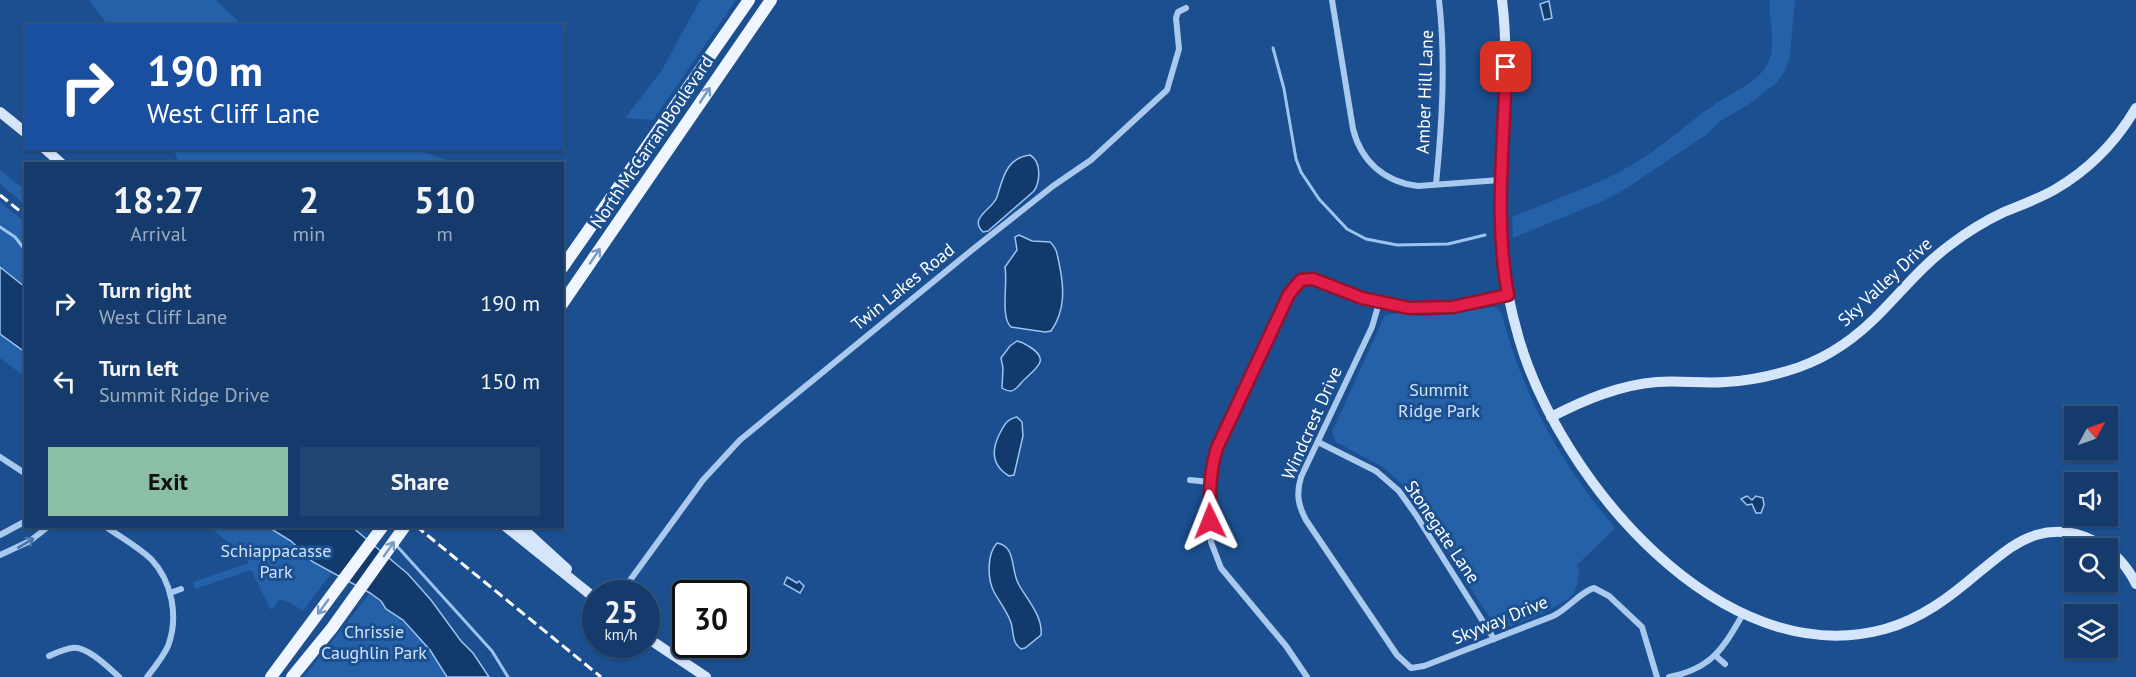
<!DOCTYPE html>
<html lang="en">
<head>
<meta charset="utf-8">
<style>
  :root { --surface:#143b6b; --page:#214673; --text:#f1f3f6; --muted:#9dadc1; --line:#33557e; --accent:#8abfa5 }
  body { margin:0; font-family:"PT Sans",sans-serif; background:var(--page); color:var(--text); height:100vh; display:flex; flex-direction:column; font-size:22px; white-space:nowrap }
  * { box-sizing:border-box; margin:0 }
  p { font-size:20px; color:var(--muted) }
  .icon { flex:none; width:33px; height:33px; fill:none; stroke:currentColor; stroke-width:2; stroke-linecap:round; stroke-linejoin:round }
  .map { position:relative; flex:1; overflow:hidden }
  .drawer { position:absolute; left:24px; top:162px; width:540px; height:366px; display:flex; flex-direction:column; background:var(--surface); border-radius:0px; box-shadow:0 2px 4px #0004,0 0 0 2px var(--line) }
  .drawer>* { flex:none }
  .top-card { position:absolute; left:24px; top:24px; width:540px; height:126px; border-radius:0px; box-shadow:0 2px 4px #0004,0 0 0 2px var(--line); background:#1a4fa0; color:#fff; overflow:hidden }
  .needle { width:39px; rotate:50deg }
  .tools { position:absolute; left:2064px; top:406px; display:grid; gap:12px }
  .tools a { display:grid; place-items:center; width:54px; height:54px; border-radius:0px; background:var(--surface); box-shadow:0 2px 4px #0004,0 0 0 2px var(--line); font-size:30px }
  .speed { position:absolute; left:582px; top:580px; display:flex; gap:12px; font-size:30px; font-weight:700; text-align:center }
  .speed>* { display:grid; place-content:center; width:78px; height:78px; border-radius:50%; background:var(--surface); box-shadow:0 2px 4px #0004,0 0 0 2px var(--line); line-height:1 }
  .speed small { font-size:15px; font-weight:400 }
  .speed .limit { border:3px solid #111; border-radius:9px; background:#fff; color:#111 }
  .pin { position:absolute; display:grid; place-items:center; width:51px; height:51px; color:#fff; margin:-26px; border-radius:12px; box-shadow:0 3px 9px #0006 }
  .me { position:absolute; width:66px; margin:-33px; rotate:358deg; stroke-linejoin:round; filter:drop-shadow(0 0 4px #0008) }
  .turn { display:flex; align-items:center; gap:21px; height:126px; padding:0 24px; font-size:27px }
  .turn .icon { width:78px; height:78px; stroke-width:2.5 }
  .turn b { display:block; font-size:42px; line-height:51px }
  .eta { display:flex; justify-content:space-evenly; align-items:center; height:102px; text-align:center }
  .eta b { font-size:36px; font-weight:800; line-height:42px }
  .cta { display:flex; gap:12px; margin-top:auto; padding:12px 24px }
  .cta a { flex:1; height:69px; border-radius:0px; background:var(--accent); color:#111; font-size:24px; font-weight:800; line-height:69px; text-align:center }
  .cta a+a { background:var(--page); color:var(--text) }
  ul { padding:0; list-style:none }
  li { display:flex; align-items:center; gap:18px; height:78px; padding:0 24px }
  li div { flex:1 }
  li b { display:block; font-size:22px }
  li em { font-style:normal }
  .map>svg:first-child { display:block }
</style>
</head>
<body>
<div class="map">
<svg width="2136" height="677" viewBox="0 0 2136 677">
  <rect width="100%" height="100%" fill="#1b4f8f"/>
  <!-- green -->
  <g fill="#2461a8">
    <polygon points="89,0 216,0 242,25 108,25"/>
    <polygon points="700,0 736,0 653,120 625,118 662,70"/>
    <path d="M1770,0H1795L1790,56L1785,72L1775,84L1748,105L1720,121L1706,135L1627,188L1605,200L1513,238L1512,217C1551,201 1593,187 1630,166C1660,149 1686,124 1715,104C1730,94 1761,80 1768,63C1777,44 1768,20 1770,0Z"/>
    <polygon points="173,149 417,149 428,154 456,163 180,163"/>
    <polygon points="0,170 25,190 25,205 0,184"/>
    <polygon points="0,202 25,222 25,287 0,267"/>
    <path d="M1493,307L1498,308L1502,315C1524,398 1560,462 1615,528L1577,565C1581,573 1578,589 1571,596C1563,605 1515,627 1502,627C1498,628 1497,626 1494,624L1404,486L1383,467L1336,442L1332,432L1384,317C1394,310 1410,316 1421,316C1446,316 1469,311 1493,307Z"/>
    <polygon points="0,334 25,352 25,377 0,358"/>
    <polygon points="209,527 268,527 291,541 313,562 332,572 303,611 291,603 280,599 271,610 251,570 195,589 193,582 249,563 231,544"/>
    <polygon points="370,593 412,630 430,650 447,677 304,677"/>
  </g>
  <!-- water -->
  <g fill="#123a6d" stroke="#9cc4f0" stroke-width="1.5">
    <polygon points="1549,1 1552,18 1544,20 1540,4"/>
    <path d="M1030,155C1042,162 1040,182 1034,191L988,231L983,232C968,218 993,209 997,197C1003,178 1006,158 1030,155Z"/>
    <path d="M1019,235L1032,241L1050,242C1057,248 1057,254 1059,263C1064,286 1066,310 1051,331L1045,332L1011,327C1000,317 1008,284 1005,267L1017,250L1015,237Z"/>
    <polygon points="0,267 25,287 25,352 0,334"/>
    <path d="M1017,341C1023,342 1025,344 1030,347C1050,360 1037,367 1025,379C1021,382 1017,390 1011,391C1008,391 1005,390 1002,388L1003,368L1001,358L1010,346Z"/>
    <path d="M1017,417L1022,422L1023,436L1014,475L1009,476C991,465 991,450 1000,433C1004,425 1007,419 1017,417Z"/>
    <polygon points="1747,496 1752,500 1756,496 1763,498 1764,505 1761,513 1756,513 1752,504 1747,505 1741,499"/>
    <polygon points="268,527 352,527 408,574 431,600 461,641 473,653 489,677 447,677 430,650 403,620 386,609 381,601 370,593 313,562 291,541"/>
    <path d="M997,543C1003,544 1006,546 1009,551C1014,560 1013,573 1018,583C1026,599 1043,615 1041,635L1025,648L1021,649C1010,641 1015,631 1010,620C1006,610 999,601 994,592C987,578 987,554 997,543Z"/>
    <polygon points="787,577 797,583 799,581 804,586 800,593 784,584"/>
  </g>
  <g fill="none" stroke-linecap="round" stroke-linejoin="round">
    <!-- stream -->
    <g stroke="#9cc4f0" stroke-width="3">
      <polyline points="1273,48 1284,89 1296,159 1301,172 1319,199 1347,229 1366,239 1397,245 1448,244 1485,235"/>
      <polyline points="0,227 15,237 26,251"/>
      <polyline points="396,545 492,651 508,677"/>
    </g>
    <!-- street -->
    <g stroke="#a9c9ee" stroke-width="6">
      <path d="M1332,0L1353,129C1361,161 1384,182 1418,186L1500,180"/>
      <path d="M1436,184C1442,123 1446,61 1439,0"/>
      <path d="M1379,303L1372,327L1301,477C1296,494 1298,505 1306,520L1397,655L1411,668L1424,666L1553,616C1568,609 1580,592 1594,588L1609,596L1642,627L1657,677"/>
      <polyline points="1318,442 1376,471 1399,491 1416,515 1494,639"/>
      <polyline points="0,457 26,474"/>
      <polyline points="1190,480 1209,482"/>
      <path d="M105,526C120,537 137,546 151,559C172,581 179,617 168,646C163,657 155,667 147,677"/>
      <polyline points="0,535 26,521"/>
      <polyline points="0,555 30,541 49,526"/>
      <polyline points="170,593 181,589"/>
      <polyline points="620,594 703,480 740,440 972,250 1053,186 1091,160 1167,90 1179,49 1176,18 1178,12 1186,8"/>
      <path d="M49,656C56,653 64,649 72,648C86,645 109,668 119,677"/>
      <polyline points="1716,656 1725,664"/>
      <path d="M1307,677L1286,646L1221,568L1211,542L1209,482L1212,465L1225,431L1289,294C1296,284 1300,278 1313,279C1389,311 1428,316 1508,295"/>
      <path d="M1669,677C1711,669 1723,649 1743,614"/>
    </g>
    <!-- secondary -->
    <g stroke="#d6e6fa" stroke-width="10">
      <path d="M1502,0C1511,69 1499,139 1499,208C1499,252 1507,297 1519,339C1560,479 1721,674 1885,629C1921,619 1950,597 1978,573C1996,559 2013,542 2036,535C2077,523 2118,547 2136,584"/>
      <polyline points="0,112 26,133"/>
      <polyline points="44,148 62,164"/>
      <path d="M1551,417C1584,400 1619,385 1657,382C1680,380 1703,384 1725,382C1746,381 1767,377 1787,371C1819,362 1849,343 1872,321C1899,295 1920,267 1950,245C1967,232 1985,221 2004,212C2021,205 2038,199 2054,190C2089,170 2116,142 2136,108"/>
      <polyline points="505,526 596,599"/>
      <polyline points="520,526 567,569"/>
      <polyline points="646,637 706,677"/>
    </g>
    <!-- primary -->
    <g stroke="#f0f6ff" stroke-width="12">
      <polyline points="562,268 749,0"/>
      <polyline points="562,304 771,0"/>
      <polyline points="271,677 383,526"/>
      <polyline points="292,677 332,628 405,526"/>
    </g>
    <!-- rail -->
    <g stroke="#fff" stroke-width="3" stroke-dasharray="10 4.5" stroke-linecap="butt">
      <polyline points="0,195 26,216"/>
      <polyline points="416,526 601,677"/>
    </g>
  </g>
  <!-- one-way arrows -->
  <defs><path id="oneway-shaft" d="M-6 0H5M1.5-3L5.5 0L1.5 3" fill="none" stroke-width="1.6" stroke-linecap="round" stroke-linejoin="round" transform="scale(1.5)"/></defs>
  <g stroke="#7b9ac1">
    <use href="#oneway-shaft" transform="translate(705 95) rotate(-56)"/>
    <use href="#oneway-shaft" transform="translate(595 256) rotate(-56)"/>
    <use href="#oneway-shaft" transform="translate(389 549) rotate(-55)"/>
    <use href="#oneway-shaft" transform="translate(323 607) rotate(126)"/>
  </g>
  <use stroke="#4674ac" href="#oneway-shaft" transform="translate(26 543) rotate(-31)"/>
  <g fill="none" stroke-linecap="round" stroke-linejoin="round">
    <defs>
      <path id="route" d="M1210,521C1210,495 1209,473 1217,448L1289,294L1301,280L1313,279L1362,298L1409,308L1453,307L1508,295C1494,219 1504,144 1506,67"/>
    </defs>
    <!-- route casing -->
    <use href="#route" stroke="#92132f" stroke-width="15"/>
    <!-- route -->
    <use href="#route" stroke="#e11d48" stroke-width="10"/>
  </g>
  <g text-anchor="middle" stroke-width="6" stroke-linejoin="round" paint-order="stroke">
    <!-- street labels -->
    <g font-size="18" fill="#fff" stroke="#1b4f8f">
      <text transform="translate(1425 92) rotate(-88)" y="6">Amber Hill Lane</text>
      <text transform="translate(652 142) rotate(-56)" y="6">North McCarran Boulevard</text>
      <text transform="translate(1885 282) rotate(-43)" y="6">Sky Valley Drive</text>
      <text transform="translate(903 287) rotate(-39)" y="6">Twin Lakes Road</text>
      <text transform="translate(1312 423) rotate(-66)" y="6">Windcrest Drive</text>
      <text transform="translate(1442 532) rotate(56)" y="6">Stonegate Lane</text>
      <text transform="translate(1500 620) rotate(-22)" y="6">Skyway Drive</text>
    </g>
    <!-- park labels -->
    <g font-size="18" fill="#cfe3fa" stroke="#1b4f8f">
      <text x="1439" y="396">Summit<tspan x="1439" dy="21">Ridge Park</tspan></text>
      <text x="276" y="557">Schiappacasse<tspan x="276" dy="21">Park</tspan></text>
      <text x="374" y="638">Chrissie<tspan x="374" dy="21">Caughlin Park</tspan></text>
    </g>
  </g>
</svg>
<div class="tools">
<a><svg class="needle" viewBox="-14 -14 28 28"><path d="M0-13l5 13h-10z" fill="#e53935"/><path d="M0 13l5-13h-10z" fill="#9dadc1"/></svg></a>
<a><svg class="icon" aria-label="sound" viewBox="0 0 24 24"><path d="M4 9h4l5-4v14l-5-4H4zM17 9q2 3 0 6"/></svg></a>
<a><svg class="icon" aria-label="search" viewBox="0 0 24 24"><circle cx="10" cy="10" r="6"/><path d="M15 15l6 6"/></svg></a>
<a><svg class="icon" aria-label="layers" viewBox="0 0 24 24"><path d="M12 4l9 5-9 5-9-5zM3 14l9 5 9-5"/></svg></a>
</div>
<div class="speed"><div>25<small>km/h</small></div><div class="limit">30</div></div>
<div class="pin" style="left:1506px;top:67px;background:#d93025"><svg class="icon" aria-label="arrive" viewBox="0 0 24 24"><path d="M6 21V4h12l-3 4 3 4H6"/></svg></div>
<svg class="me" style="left:1210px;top:521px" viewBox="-20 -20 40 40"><path d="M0-17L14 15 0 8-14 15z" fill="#e11d48" stroke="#fff" stroke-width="4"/></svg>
<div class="top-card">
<div class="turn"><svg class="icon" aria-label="right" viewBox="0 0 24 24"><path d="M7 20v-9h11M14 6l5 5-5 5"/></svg><div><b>190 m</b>West Cliff Lane</div></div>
</div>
<section class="drawer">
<div class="eta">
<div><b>18:27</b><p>Arrival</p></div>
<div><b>2</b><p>min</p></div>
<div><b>510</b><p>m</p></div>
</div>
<ul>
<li><svg class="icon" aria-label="right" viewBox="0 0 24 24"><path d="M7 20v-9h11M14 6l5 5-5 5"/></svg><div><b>Turn right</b><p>West Cliff Lane</p></div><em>190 m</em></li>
<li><svg class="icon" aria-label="left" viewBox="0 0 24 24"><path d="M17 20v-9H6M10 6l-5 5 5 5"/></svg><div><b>Turn left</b><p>Summit Ridge Drive</p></div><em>150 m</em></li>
</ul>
<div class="cta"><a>Exit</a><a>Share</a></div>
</section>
</div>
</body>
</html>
